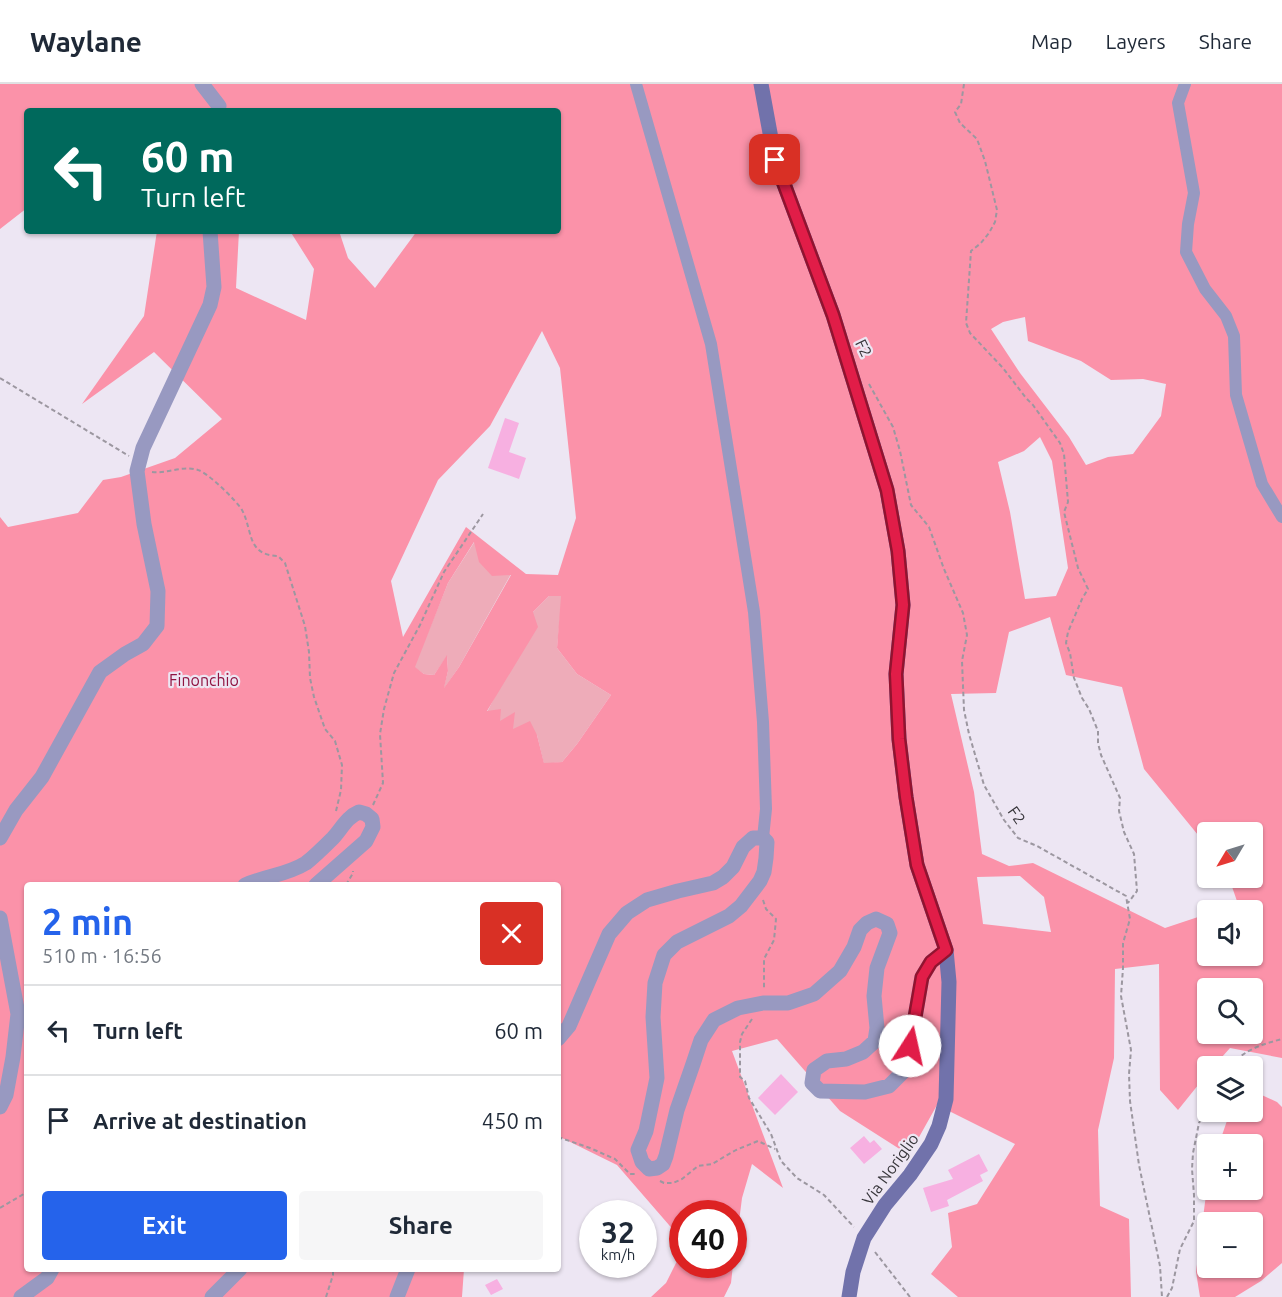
<!DOCTYPE html>
<html lang="en">
<head>
<meta charset="utf-8">
<style>
  :root { --surface:#fff; --page:#f6f6f7; --text:#1f2937; --muted:#747a83; --line:#e0e1e3; --accent:#2563eb }
  body { margin:0; font-family:Ubuntu,sans-serif; background:var(--page); color:var(--text); height:100vh; display:flex; flex-direction:column; font-size:22px; white-space:nowrap }
  * { box-sizing:border-box; margin:0 }
  p { font-size:20px; color:var(--muted) }
  .icon { flex:none; width:33px; height:33px; fill:none; stroke:currentColor; stroke-width:2; stroke-linecap:round; stroke-linejoin:round }
  .map { position:relative; flex:1; overflow:hidden }
  .side { position:absolute; left:24px; top:798px; width:537px; height:390px; display:flex; flex-direction:column; background:var(--surface); border-radius:6px; box-shadow:0 2px 4px #0004 }
  .side>* { flex:none }
  .banner { position:absolute; left:24px; top:24px; width:537px; height:126px; border-radius:6px; box-shadow:0 2px 4px #0004; background:#00695c; color:#fff; overflow:hidden }
  .needle { width:39px; rotate:232deg }
  .buttons { position:absolute; left:1197px; top:738px; display:grid; gap:12px }
  .buttons a { display:grid; place-items:center; width:66px; height:66px; border-radius:6px; background:var(--surface); box-shadow:0 2px 4px #0004; font-size:30px }
  .speed { position:absolute; left:579px; top:1116px; display:flex; gap:12px; font-size:30px; font-weight:700; text-align:center }
  .speed>* { display:grid; place-content:center; width:78px; height:78px; border-radius:50%; background:var(--surface); box-shadow:0 2px 4px #0004; line-height:1 }
  .speed small { font-size:15px; font-weight:400 }
  .speed .limit { border:9px solid #d22; background:#fff; color:#111 }
  .pin { position:absolute; display:grid; place-items:center; width:51px; height:51px; color:#fff; margin:-26px; border-radius:12px; box-shadow:0 3px 9px #0006 }
  .me { position:absolute; width:66px; margin:-33px; rotate:10deg; stroke-linejoin:round; filter:drop-shadow(0 0 4px #0008) }
  .turn { display:flex; align-items:center; gap:21px; height:126px; padding:0 18px; font-size:27px }
  .turn .icon { width:78px; height:78px; stroke-width:2.5 }
  .turn b { display:block; font-size:42px; line-height:51px }
  .round { display:grid; place-items:center; flex:none; width:63px; height:63px; border-radius:6px; background:var(--page) }
  .head { display:flex; align-items:center; justify-content:space-between; height:102px; padding:0 18px }
  h1 { font-size:36px; font-weight:700; line-height:45px; color:var(--accent) }
  .action { display:flex; gap:12px; margin-top:auto; padding:12px 18px }
  .action a { flex:1; height:69px; border-radius:6px; background:var(--accent); color:#fff; font-size:24px; font-weight:700; line-height:69px; text-align:center }
  .action a+a { background:var(--page); color:var(--text) }
  ul { padding:0; list-style:none }
  li { display:flex; align-items:center; gap:18px; height:90px; padding:0 18px; border-top:2px solid var(--line) }
  li div { flex:1 }
  li b { display:block; font-size:22px }
  li em { font-style:normal }
  header { display:flex; align-items:center; gap:36px; box-sizing:border-box; height:84px; padding:0 30px; background:var(--surface); border-bottom:2px solid var(--line) }
  header strong { font-size:28px }
  nav { display:flex; gap:33px; margin-inline-start:auto; font-size:21px }
  .map>svg:first-child { display:block }
</style>
</head>
<body>
<header>
<strong>Waylane</strong>
<nav><a>Map</a><a>Layers</a><a>Share</a></nav>
</header>
<div class="map">
<svg width="1282" height="1213" viewBox="0 0 1282 1213">
  <rect width="100%" height="100%" fill="#ede6f3"/>
  <!-- green -->
  <g fill="#eeacb9">
    <polygon points="475,457 511,490 459,583 443,606 448,587 447,572 434,591 424,590 414,583 448,499"/>
    <polygon points="549,512 562,512 557,564 577,590 611,611 577,660 562,678 544,680 537,651 512,645 487,628 500,603 533,528"/>
  </g>
  <!-- forest -->
  <g fill="#fb92a9" fill-rule="evenodd">
    <path d="M0,0H1282V974L1230,964L1214,982H1208L1207,990L1178,1026L1160,1006L1159,880L1115,885L1114,974L1098,1046L1100,1122L1129,1135L1131,1213H958L931,1190L952,1163L948,1129L977,1120L1015,1060L937,1021L909,1071L840,1027L777,955L732,967L783,1104L752,1080L742,1114L734,1178V1130H682V1156L617,1081L558,1052V801H27V1185H464L462,1213H0V433L8,443L78,429L103,396L121,393L175,374L222,335L154,268L82,320L144,232L157,147H239L236,204L306,236L314,185L290,147H339L348,174L375,204L417,147H558V27H27V124L0,145ZM1025,233L1028,257L1081,277L1111,296L1143,295L1166,300L1161,332L1133,370L1108,373L1086,381L1069,353L1020,289L991,245L1003,238ZM542,247L560,284L576,434L558,491L526,490L466,443L403,553L391,497L438,396L490,342ZM1040,353L1052,377L1068,484L1056,512L1025,515L1010,428L998,378L1024,367ZM474,458L479,478L492,492L511,491L459,583L444,604L448,587L447,571L434,591L424,590L415,583L448,499ZM549,512H561L557,564L577,590L611,611L577,660L562,678L544,679L537,651L530,637L513,645L515,628L500,637L501,625L487,627L538,543L533,528ZM1050,533L1066,591L1122,603L1144,685L1207,762L1208,748H1252V794H1229L1238,820L1218,826H1252V872H1208L1207,830L1165,844L1033,779L1009,782L982,770L974,708L951,610L996,609L1009,548ZM1020,792L1044,813L1051,848L983,840L977,793ZM1208,904H1252V950H1208Z"/>
    <path d="M1253,1007L1277,1018L1282,1023V1179L1261,1197L1235,1213H1200L1196,1188L1207,1103L1208,1106H1252V1060H1219L1230,1028H1252ZM1208,1138H1252V1184H1208Z"/>
    <polygon points="682,1167 682,1180 733,1181 731,1199 724,1213 651,1213 666,1199"/>
  </g>
  <!-- building -->
  <g fill="#f7b0e1">
    <polygon points="505,334 519,339 509,368 526,374 519,395 488,384"/>
    <polygon points="781,990 798,1008 775,1031 758,1014"/>
    <polygon points="864,1052 870,1059 874,1056 882,1065 864,1080 850,1064"/>
    <polygon points="979,1070 988,1087 980,1091 983,1097 947,1116 949,1122 931,1128 923,1104 953,1095 948,1086"/>
    <polygon points="497,1195 503,1205 491,1211 485,1201"/>
  </g>
  <g fill="none" stroke-linecap="round" stroke-linejoin="round">
    <!-- path -->
    <g stroke="#9c97a0" stroke-width="2" stroke-dasharray="4.5 3" stroke-linecap="butt">
      <polyline points="964,0 961,20 955,28 960,39 977,55 985,77 997,126 995,138 989,149 981,159 971,167 966,239 970,249 1003,284 1026,314 1033,321 1060,359 1064,370 1068,418 1064,428 1078,484 1088,505 1082,515 1068,548 1066,559 1070,569 1074,594 1082,614 1089,625 1098,647 1098,659 1101,671 1120,714 1119,727 1124,748 1134,770 1137,807 1128,819"/>
      <polyline points="0,294 129,372"/>
      <polyline points="869,300 893,343 900,367 911,421 929,443 944,485 963,529 967,551 962,577 964,626 969,650 984,701 1004,736 1018,754 1037,762 1126,812 1130,835 1123,859 1123,884 1121,912 1131,966 1129,990 1130,1017 1139,1081 1160,1182 1162,1213"/>
      <path d="M152,388C167,390 183,381 198,386C207,388 237,417 242,426C253,446 246,471 278,472L285,479L305,542L309,568L310,594L314,613L325,645L335,657L342,681L341,706L336,727"/>
      <polyline points="373,721 383,699 380,650 384,625 394,589 420,541 444,488 483,430"/>
      <polyline points="346,801 353,789 353,787"/>
      <polyline points="763,816 766,825 776,835 774,856 764,875 764,905"/>
      <polyline points="752,935 742,950 740,958 740,993 745,997 749,1014 771,1050 781,1077 797,1094 824,1111 854,1143"/>
      <path d="M1231,982C1243,966 1263,960 1282,955"/>
      <polyline points="558,1053 590,1064 615,1075 630,1090 635,1090"/>
      <polyline points="660,1097 664,1099 673,1099 682,1095 698,1082 712,1080 736,1066 758,1057 775,1065"/>
      <polyline points="0,1124 27,1108"/>
      <polyline points="875,1168 910,1213"/>
      <polyline points="326,1213 333,1191 333,1185"/>
      <polyline points="1167,1213 1172,1204 1180,1165 1194,1137 1194,1111 1192,1085 1193,1069 1199,1039 1208,1022"/>
    </g>
    <!-- minor -->
    <g stroke="#9899c1" stroke-width="12">
      <polyline points="636,0 711,260 754,528 763,638 766,725 763,754"/>
      <polyline points="1185,0 1178,19 1194,109 1188,140 1186,168 1205,205 1226,232 1234,252 1236,311 1262,400 1282,433"/>
    </g>
    <!-- tertiary -->
    <g stroke="#9899c1" stroke-width="15">
      <polyline points="202,0 219,22 218,27"/>
      <polyline points="0,754 16,726 42,693 100,588 125,570 143,560 157,542 158,507 144,440 137,387 143,364 210,221 214,203 210,147"/>
      <path d="M245,801C265,792 287,791 306,779C315,772 325,762 333,754C342,744 347,733 359,728L366,730L372,735L373,743L366,757L316,801"/>
      <polyline points="0,834 18,930 13,973 6,1011 0,1023"/>
      <polyline points="558,955 569,942 609,850 627,829 647,816 678,807 713,799 723,793 733,783 743,763 753,754 763,754 767,758 766,774 764,788 760,797 741,822 729,832 677,858 664,871 655,899 653,933 657,994 646,1047 638,1066 642,1078 649,1085 657,1084 663,1080 666,1072 677,1026 693,980 701,956 714,936 738,924 763,919 788,919 814,910 840,887 854,863 860,846 867,839 876,835 887,840 890,849 877,884 874,912 877,944 875,957 863,968 846,975 827,977 814,986 812,999 820,1007 865,1008 889,1002 904,987 910,962 922,893 931,878 946,866"/>
      <polyline points="21,1213 47,1194 52,1185"/>
      <polyline points="212,1213 240,1185"/>
      <polyline points="397,1213 408,1185"/>
    </g>
    <!-- secondary -->
    <polyline stroke="#7172ab" stroke-width="15" points="761,0 775,76 833,231 887,406 898,467 903,521 896,590 899,655 906,713 917,781 946,866 949,898 946,1015 939,1042 931,1060 910,1091 885,1121 864,1154 853,1188 849,1213"/>
  </g>
  <g fill="none" stroke-linecap="round" stroke-linejoin="round">
    <defs>
      <polyline id="route" points="775,76 833,231 887,406 898,467 903,521 896,590 899,655 906,713 917,781 946,866 931,878 922,893 910,962"/>
    </defs>
    <!-- route casing -->
    <use href="#route" stroke="#92132f" stroke-width="15"/>
    <!-- route -->
    <use href="#route" stroke="#e11d48" stroke-width="10"/>
  </g>
  <g text-anchor="middle" stroke-width="4.5" stroke-linejoin="round" paint-order="stroke">
    <!-- street labels -->
    <g font-size="16" fill="#38363b" stroke="#ede6f3">
      <text transform="translate(864 264) rotate(64)" y="6">F2</text>
      <text transform="translate(1017 731) rotate(55)" y="6">F2</text>
      <text transform="translate(890 1085) rotate(-54)" y="6">Via Noriglio</text>
    </g>
    <!-- park labels -->
    <g font-size="16" fill="#901442" stroke="#ede6f3">
      <text x="204" y="602">Finonchio</text>
    </g>
  </g>
</svg>
<div class="buttons">
<a><svg class="needle" viewBox="-14 -14 28 28"><path d="M0-13l5 13h-10z" fill="#e53935"/><path d="M0 13l5-13h-10z" fill="#747a83"/></svg></a>
<a><svg class="icon" aria-label="sound" viewBox="0 0 24 24"><path d="M4 9h4l5-4v14l-5-4H4zM17 9q2 3 0 6"/></svg></a>
<a><svg class="icon" aria-label="search" viewBox="0 0 24 24"><circle cx="10" cy="10" r="6"/><path d="M15 15l6 6"/></svg></a>
<a><svg class="icon" aria-label="layers" viewBox="0 0 24 24"><path d="M12 4l9 5-9 5-9-5zM3 14l9 5 9-5"/></svg></a>
<a>+</a>
<a>−</a>
</div>
<div class="speed"><div>32<small>km/h</small></div><div class="limit">40</div></div>
<div class="pin" style="left:775px;top:76px;background:#d93025"><svg class="icon" aria-label="arrive" viewBox="0 0 24 24"><path d="M6 21V4h12l-3 4 3 4H6"/></svg></div>
<svg class="me" style="left:910px;top:962px" viewBox="-20 -20 40 40"><circle r="19" fill="#fff"/><path d="M0-13L10 11 0 6-10 11z" fill="#e11d48"/></svg>
<div class="banner">
<div class="turn"><svg class="icon" aria-label="left" viewBox="0 0 24 24"><path d="M17 20v-9H6M10 6l-5 5 5 5"/></svg><div><b>60 m</b>Turn left</div></div>
</div>
<section class="side">
<div class="head"><div><h1>2 min</h1><p>510 m · 16:56</p></div><a class="round" style="background:#d93025;color:#fff"><svg class="icon" aria-label="close" viewBox="0 0 24 24"><path d="M6 6l12 12M18 6L6 18"/></svg></a></div>
<ul>
<li><svg class="icon" aria-label="left" viewBox="0 0 24 24"><path d="M17 20v-9H6M10 6l-5 5 5 5"/></svg><div><b>Turn left</b></div><em>60 m</em></li>
<li><svg class="icon" aria-label="arrive" viewBox="0 0 24 24"><path d="M6 21V4h12l-3 4 3 4H6"/></svg><div><b>Arrive at destination</b></div><em>450 m</em></li>
</ul>
<div class="action"><a>Exit</a><a>Share</a></div>
</section>
</div>
</body>
</html>
